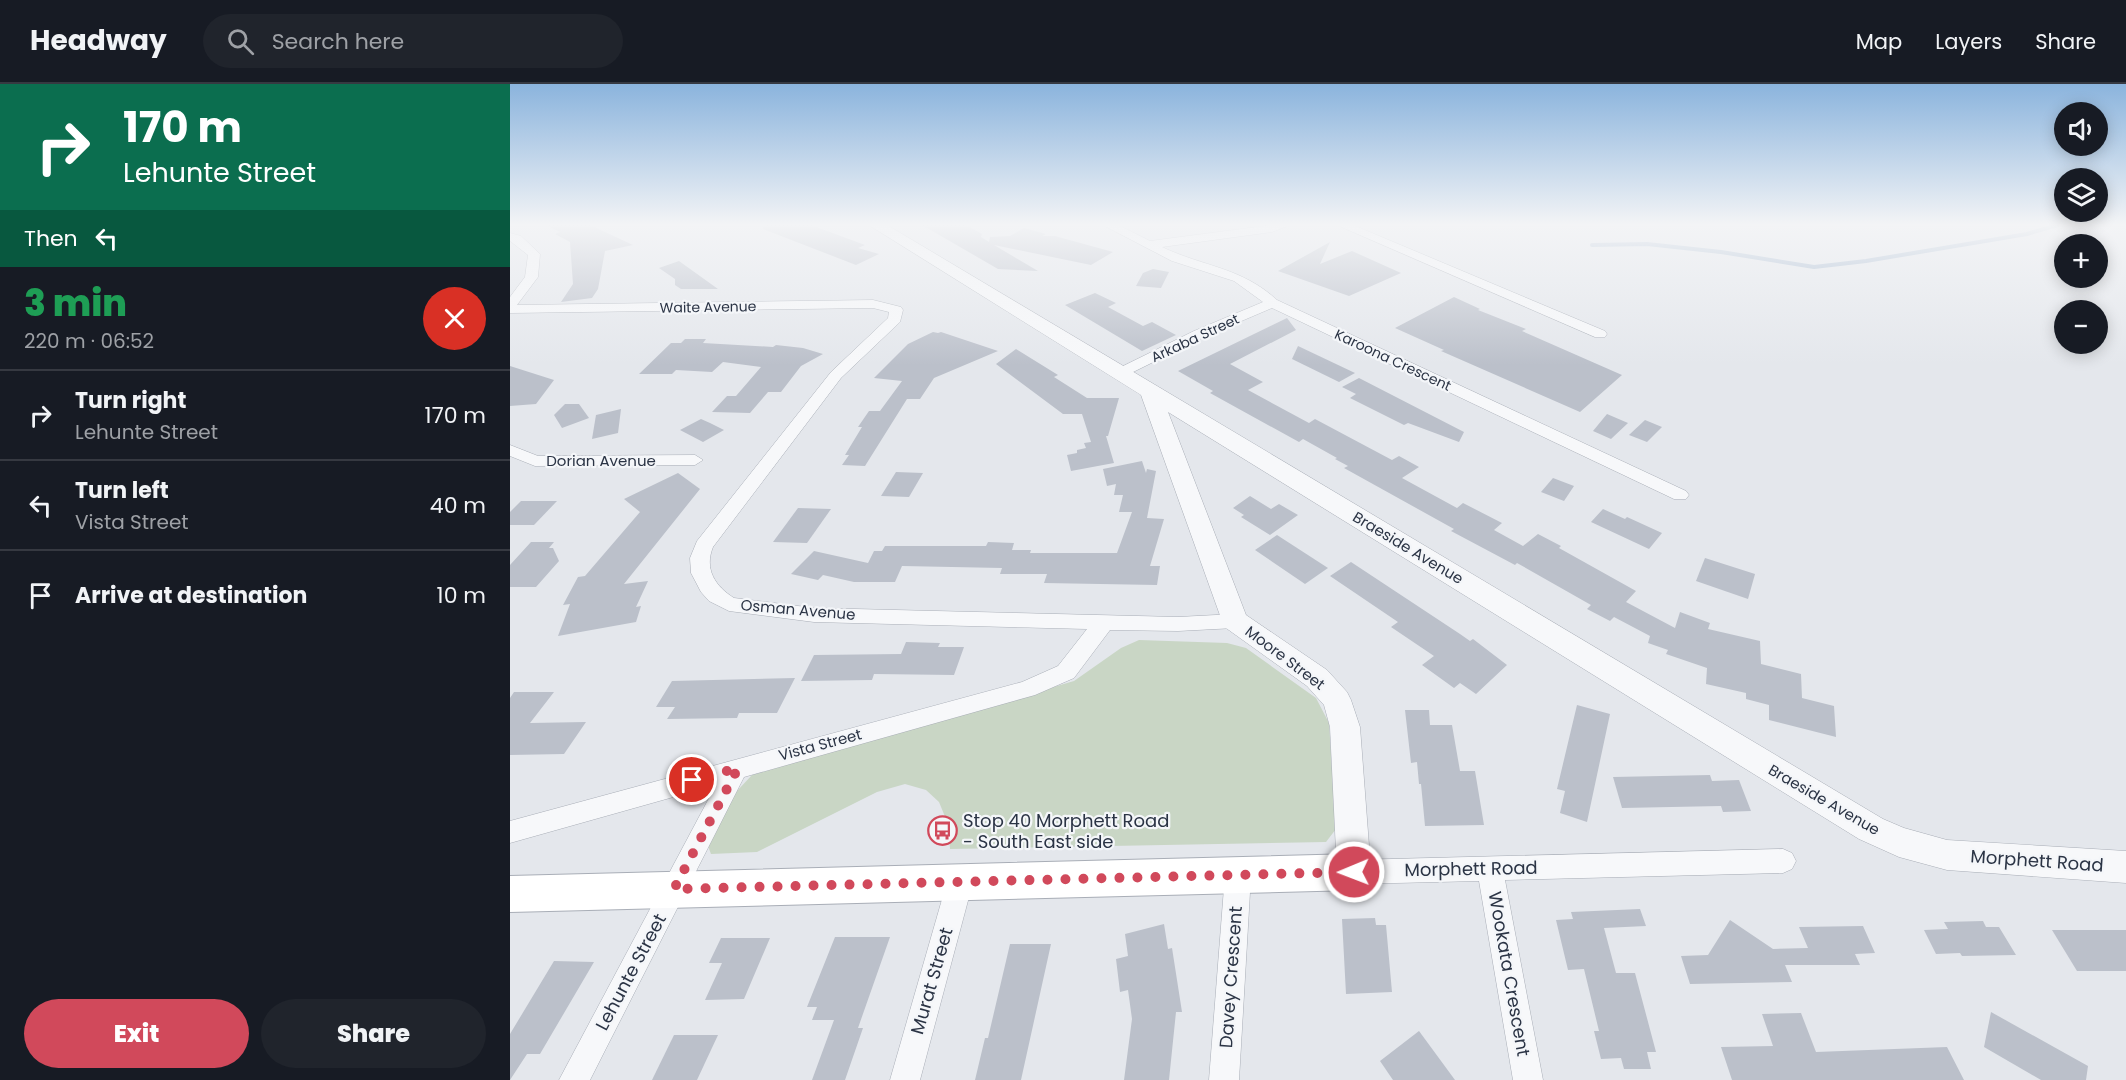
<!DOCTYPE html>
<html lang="en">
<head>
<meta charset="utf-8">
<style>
  :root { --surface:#171b24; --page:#20242c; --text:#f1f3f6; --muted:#9ea1a6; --line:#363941; --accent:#d1495b }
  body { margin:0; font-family:Poppins,sans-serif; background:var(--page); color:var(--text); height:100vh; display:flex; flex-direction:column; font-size:22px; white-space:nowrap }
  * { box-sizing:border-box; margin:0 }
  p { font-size:20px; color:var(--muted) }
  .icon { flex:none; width:33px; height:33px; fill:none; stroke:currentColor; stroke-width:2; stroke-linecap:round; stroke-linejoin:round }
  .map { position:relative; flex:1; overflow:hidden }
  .sheet { display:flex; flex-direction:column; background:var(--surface); width:510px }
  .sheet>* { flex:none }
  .banner { background:#0b6e4f; color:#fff; overflow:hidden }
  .buttons { position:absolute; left:1544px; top:18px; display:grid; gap:12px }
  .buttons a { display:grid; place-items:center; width:54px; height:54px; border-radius:50%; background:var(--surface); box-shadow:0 3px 15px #0003; font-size:30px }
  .pin { position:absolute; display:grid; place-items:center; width:51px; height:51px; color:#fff; margin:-26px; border:3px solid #fff; border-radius:50%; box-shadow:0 2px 6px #0007 }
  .me { position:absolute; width:66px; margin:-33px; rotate:269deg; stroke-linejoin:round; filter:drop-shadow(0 0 4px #0008) }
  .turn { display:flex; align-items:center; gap:21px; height:126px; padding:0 24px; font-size:27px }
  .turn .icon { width:78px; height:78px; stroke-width:2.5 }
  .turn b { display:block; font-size:42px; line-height:51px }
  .then { display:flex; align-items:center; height:57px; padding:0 24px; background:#0003; gap:12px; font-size:22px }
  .round { display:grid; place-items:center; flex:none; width:63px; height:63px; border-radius:32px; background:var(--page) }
  .head { display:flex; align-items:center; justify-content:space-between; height:102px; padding:0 24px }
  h1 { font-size:36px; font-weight:800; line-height:45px; color:#1e9e55 }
  .button { display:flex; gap:12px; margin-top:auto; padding:12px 24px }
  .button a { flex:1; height:69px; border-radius:36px; background:var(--accent); color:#fff; font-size:24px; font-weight:800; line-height:69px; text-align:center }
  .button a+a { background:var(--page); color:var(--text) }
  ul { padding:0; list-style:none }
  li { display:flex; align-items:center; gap:18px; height:90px; padding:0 24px; border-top:2px solid var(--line) }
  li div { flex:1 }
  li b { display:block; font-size:22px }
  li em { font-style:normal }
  header { display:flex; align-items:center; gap:36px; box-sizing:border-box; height:84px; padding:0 30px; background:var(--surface); border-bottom:2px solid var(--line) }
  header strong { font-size:28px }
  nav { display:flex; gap:33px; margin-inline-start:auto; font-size:21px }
  .search { width:420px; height:54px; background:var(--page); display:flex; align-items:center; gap:15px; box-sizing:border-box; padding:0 21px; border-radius:33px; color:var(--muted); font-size:22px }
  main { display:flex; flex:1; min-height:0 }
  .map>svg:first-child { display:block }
</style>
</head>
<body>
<header>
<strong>Headway</strong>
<div class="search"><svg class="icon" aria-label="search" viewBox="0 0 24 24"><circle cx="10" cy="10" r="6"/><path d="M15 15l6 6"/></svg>Search here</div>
<nav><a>Map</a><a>Layers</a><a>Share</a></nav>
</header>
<main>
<section class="sheet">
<div class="banner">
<div class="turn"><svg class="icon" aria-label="right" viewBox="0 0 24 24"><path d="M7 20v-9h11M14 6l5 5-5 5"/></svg><div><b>170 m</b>Lehunte Street</div></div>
<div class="then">Then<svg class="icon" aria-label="left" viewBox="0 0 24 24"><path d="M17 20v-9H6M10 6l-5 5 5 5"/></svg></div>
</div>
<div class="head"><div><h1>3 min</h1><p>220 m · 06:52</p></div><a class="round" style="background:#d93025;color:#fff"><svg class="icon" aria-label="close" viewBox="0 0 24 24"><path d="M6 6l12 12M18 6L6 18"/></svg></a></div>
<ul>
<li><svg class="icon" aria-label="right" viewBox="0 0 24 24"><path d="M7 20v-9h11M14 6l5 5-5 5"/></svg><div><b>Turn right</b><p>Lehunte Street</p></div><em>170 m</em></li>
<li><svg class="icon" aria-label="left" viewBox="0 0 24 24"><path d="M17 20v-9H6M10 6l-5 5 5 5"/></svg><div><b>Turn left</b><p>Vista Street</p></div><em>40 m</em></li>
<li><svg class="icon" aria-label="arrive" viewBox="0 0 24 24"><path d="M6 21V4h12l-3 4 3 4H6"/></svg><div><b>Arrive at destination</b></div><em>10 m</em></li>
</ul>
<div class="button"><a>Exit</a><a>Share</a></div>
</section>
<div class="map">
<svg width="1616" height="996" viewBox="0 0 1616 996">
  <rect width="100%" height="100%" fill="#e4e7ec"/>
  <!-- green -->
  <polygon fill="#c9d6c5" points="629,556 717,559 736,564 806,614 819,639 826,745 816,758 440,765 438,740 429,718 416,706 395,700 367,708 247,768 201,770 198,762 227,707 242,691 564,597 611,564"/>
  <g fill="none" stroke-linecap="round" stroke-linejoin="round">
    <!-- stream -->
    <polyline stroke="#9fb4cc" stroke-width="4" points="1082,161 1137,160 1211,168 1304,183 1356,177 1517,150 1547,141"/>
  </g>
  <!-- building -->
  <g fill="#bbc0ca">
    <polygon points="36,141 80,141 123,161 95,167 88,205 82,214 51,218 63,200 60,158 45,150 50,148"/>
    <polygon points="254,141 301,141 355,161 348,164 369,170 346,181 253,145"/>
    <polygon points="412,141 456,141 472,150 471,153 479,158 480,153 500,152 514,144 536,150 532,152 545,152 603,168 581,181 484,161 528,187 488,185"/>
    <polygon points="820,158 810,180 842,167 891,189 839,212 768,187"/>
    <polygon points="169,177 208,205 171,205 165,201 165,195 149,184"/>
    <polygon points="643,185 659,188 651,204 626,202 633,189"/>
    <polygon points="585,209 606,219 598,223 633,242 642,238 666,251 632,267 555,221"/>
    <polygon points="944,213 970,225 968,226 1016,245 1012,247 1112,291 1070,328 931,267 934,266 885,244"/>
    <polygon points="777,234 786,246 720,280 753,298 738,306 799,339 805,335 882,376 889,372 909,383 892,394 947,424 953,419 992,439 984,446 1013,462 1028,450 1051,462 1049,464 1126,507 1116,518 1165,544 1170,528 1200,539 1198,545 1250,557 1251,580 1291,590 1292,614 1324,622 1326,653 1259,636 1259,621 1236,615 1236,609 1196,600 1197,584 1156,570 1158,566 1138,559 1140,552 1104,533 1100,537 1077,525 1081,521 1007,479 1005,481 941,447 944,445 834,384 838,382 825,375 827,374 793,355 789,358 700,309 703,307 668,287"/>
    <polygon points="423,248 428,249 431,248 488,267 424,294 410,315 397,315 355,382 332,381 339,371 335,371 352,343 348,343 359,327 370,327 392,297 364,294 398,260"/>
    <polygon points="175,255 196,255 193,259 263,263 266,261 293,264 313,270 291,282 271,308 258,308 240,329 202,328 217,312 226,312 251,283 213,278 202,288 166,286 162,290 129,290 161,259 171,259"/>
    <polygon points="788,262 845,289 829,298 782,275"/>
    <polygon points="506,265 548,291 544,293 577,314 609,314 598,352 596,352 604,379 561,387 557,371 567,369 567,366 576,364 574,359 581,358 572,330 553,330 486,280"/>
    <polygon points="0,282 44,296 26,320 0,322"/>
    <polygon points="849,294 954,348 949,358 898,339 894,341 840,314 846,310 832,303"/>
    <polygon points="55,320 69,320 79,334 52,344 44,331"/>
    <polygon points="111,325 108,349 82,355 86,331"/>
    <polygon points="1097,330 1118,339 1101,355 1083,347"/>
    <polygon points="191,335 200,339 214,346 193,358 170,346"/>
    <polygon points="1135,336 1152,343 1137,358 1119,351"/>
    <polygon points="632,377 636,389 637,385 646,387 637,434 654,435 640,482 650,482 647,501 534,499 537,490 490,490 492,484 392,482 385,498 344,498 313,491 308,496 281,490 304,467 358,479 364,467 372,467 375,462 476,462 478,458 504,459 502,466 521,466 520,469 607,469 622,428 609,428 613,411 604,411 606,400 597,402 593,385"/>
    <polygon points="386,388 413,389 399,413 371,412"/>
    <polygon points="168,389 190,405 114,500 138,497 126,523 131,522 126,538 48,552 60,520 53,521 68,493 75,492 130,428 114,415"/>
    <polygon points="1043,394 1064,402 1054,417 1031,408"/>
    <polygon points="740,412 761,425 769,420 788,431 760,451 731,433 734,431 723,424"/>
    <polygon points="11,417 47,417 24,441 0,441 0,428"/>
    <polygon points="288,424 321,425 297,459 263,458"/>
    <polygon points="1093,425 1115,435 1117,433 1152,449 1139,465 1081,438"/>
    <polygon points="767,451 818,484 795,500 745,466"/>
    <polygon points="21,458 44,458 39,464 43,464 49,477 26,503 0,503 0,481"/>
    <polygon points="1195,474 1245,490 1238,515 1186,497"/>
    <polygon points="841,478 950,550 960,557 963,555 997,581 966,610 950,599 944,604 912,581 924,572 881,543 888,538 820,492"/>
    <polygon points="396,558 430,559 428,563 454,563 444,591 364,590 362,596 291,597 304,571 391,570"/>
    <polygon points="285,594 267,629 229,629 227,634 157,635 165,623 146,623 162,597"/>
    <polygon points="4,608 44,608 20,639 76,638 54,670 0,671 0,614"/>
    <polygon points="1067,621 1100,630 1077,738 1050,729 1055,707 1047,705"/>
    <polygon points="895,626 919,626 920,641 942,641 950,687 965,687 974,741 915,742 911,700 909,700 907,678 901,679"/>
    <polygon points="1200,691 1202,697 1229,696 1241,727 1213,728 1211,722 1112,724 1103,693"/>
    <polygon points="1130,825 1136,842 1094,844 1106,889 1125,889 1146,968 1137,968 1141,985 1114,985 1111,974 1091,975 1084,947 1089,947 1074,885 1058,886 1046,836 1063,835 1061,828"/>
    <polygon points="865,834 866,841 876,841 882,908 836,910 832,835"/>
    <polygon points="1220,836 1263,865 1298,864 1289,843 1353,842 1365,869 1345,870 1350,881 1275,881 1282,898 1180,900 1171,872 1198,871"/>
    <polygon points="1473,837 1476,843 1489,843 1506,871 1452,872 1450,869 1426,870 1414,846 1438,845 1434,838"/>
    <polygon points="654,840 658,865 662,864 672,928 666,928 659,996 614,996 622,935 618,906 610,908 606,875 618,872 615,850"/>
    <polygon points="1542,846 1616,846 1616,887 1567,887"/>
    <polygon points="325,853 380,853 348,944 353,944 335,996 302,996 324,936 302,936 307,923 297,923"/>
    <polygon points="211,854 260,854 234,915 195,916 212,879 199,879"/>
    <polygon points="500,860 541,860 511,996 465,996 475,954 478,954"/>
    <polygon points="44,877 84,878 30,970 17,970 0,996 0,950"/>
    <polygon points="1481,928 1578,982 1576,996 1531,996 1474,963"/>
    <polygon points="1291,929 1306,968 1437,963 1454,996 1222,996 1211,963 1263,962 1252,930"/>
    <polygon points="909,947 945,996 883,996 870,977"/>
    <polygon points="164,951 208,951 187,996 142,996"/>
  </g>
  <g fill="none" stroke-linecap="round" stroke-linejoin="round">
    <defs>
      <g id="minor">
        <path d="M593,141H608L640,157L762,141H780L762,148L652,163C694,183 731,183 767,216L1176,407L1179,411L1176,415H1164L762,224L694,253L615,292H605L603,289L605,286L684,247L753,218L724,197L662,177Z"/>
        <polygon points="827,141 843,141 1095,247 1097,250 1095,253 1085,253"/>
        <path d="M0,149L11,152L30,170L28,193L7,221L363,216L391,223L393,226L390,238L331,294L203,463C194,485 205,502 224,514L304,524L668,533L725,530L732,532L735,537L732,542L725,544L668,547L600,546L564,594L525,611L234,693L80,996H49L206,701L0,759V737L512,598L548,582L577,545L304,538L219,527L199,517L191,508L181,489L180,474L187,457L321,288L378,234L379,228L363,224L0,229V213L15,193L18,171L0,157Z"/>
        <polygon points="0,361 28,372 185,371 193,376 185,381 25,382 0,372"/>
        <polygon points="1273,765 1282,769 1286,777 1282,785 1273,789 995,796 1033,996 1003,996 969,797 844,800 835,797 831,788 835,779 844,776"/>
        <polygon points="728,779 737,782 741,791 729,996 699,996 715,791 719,782"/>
        <polygon points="450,786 459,789 463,798 410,996 380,996 437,798 441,789"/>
      </g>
      <polygon id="tertiary" points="359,141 377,141 1373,735 1394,744 1437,756 1616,767 1616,799 1437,786 1389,773 1349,755 658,328 736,531 817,586 837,608 841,616 850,643 861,788 856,799 844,804 832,799 827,788 820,643 814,621 797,602 716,544 712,537 631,311"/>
      <polygon id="secondary" points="844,770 857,776 863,788 857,800 844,806 0,828 0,792"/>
    </defs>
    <!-- minor casing -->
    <use href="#minor" stroke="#a9aeb7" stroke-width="1"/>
    <!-- tertiary casing -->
    <use href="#tertiary" stroke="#a9aeb7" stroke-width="1"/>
    <!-- secondary casing -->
    <use href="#secondary" stroke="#a9aeb7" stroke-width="2"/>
    <!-- minor -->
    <use href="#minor" fill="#f7f8fa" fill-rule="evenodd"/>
    <!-- tertiary -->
    <use href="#tertiary" fill="#f7f8fa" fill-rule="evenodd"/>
    <!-- secondary -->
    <use href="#secondary" fill="#fff" fill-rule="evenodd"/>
  </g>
  <!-- sky -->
  <linearGradient id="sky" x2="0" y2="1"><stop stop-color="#8bb4dd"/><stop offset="0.5" stop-color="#f3f4f6"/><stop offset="1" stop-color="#f3f4f6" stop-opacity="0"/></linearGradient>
  <rect width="1616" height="281" fill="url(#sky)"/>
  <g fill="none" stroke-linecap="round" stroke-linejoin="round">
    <!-- route -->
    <polyline stroke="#d1495b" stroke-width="10" stroke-dasharray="0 18" points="182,696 228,684 164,805 844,788"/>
  </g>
  <!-- icons -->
  <defs>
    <symbol id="bus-ring" viewBox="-11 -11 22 22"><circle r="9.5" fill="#f4f6f9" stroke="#d1495b" stroke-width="1.5"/><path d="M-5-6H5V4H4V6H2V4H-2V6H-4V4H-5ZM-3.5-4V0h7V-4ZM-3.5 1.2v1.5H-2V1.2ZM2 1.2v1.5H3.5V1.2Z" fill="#d1495b"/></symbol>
  </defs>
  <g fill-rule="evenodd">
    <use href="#bus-ring" x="416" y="730" width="33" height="33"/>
  </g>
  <g text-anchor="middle" stroke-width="4.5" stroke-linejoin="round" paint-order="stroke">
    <!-- far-street labels -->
    <g font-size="14" fill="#2b3445" stroke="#f4f6f9">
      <text transform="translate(198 223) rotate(-1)" y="5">Waite Avenue</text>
      <text transform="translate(685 254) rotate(-25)" y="5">Arkaba Street</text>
      <text transform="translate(883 276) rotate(25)" y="5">Karoona Crescent</text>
    </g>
    <!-- street labels -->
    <g font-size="15" fill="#2b3445" stroke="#f4f6f9">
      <text x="91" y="382">Dorian Avenue</text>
      <text transform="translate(898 464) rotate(31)" y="5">Braeside Avenue</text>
      <text transform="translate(288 526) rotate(5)" y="5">Osman Avenue</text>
      <text transform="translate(775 574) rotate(37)" y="5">Moore Street</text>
      <text transform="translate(310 661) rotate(-15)" y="5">Vista Street</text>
      <text transform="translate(1314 716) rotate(30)" y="5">Braeside Avenue</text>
    </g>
    <!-- near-poi labels -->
    <g font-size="18" fill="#2b3445" stroke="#f4f6f9" text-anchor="start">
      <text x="453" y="743">Stop 40 Morphett Road<tspan x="453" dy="21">- South East side</tspan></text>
    </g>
    <!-- near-street labels -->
    <g font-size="18" fill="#2b3445" stroke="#f4f6f9">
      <text transform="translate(1527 777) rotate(4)" y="6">Morphett Road</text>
      <text transform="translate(961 785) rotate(-1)" y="6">Morphett Road</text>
      <text transform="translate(121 888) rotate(-62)" y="6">Lehunte Street</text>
      <text transform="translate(999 890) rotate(80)" y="6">Wookata Crescent</text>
      <text transform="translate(721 893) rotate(-86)" y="6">Davey Crescent</text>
      <text transform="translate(422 897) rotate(-74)" y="6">Murat Street</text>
    </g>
  </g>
</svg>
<div class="buttons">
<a><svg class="icon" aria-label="sound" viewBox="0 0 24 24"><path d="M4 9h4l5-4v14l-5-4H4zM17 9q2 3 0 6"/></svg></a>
<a><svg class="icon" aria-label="layers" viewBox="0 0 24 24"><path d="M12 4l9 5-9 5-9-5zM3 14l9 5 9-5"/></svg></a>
<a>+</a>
<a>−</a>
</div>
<div class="pin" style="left:182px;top:696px;background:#d93025"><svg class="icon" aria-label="arrive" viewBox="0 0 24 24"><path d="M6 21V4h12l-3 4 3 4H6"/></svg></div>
<svg class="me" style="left:844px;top:788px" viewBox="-20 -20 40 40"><circle r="17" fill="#d1495b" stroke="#fff" stroke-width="3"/><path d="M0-11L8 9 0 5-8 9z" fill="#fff"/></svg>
</div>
</main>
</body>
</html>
